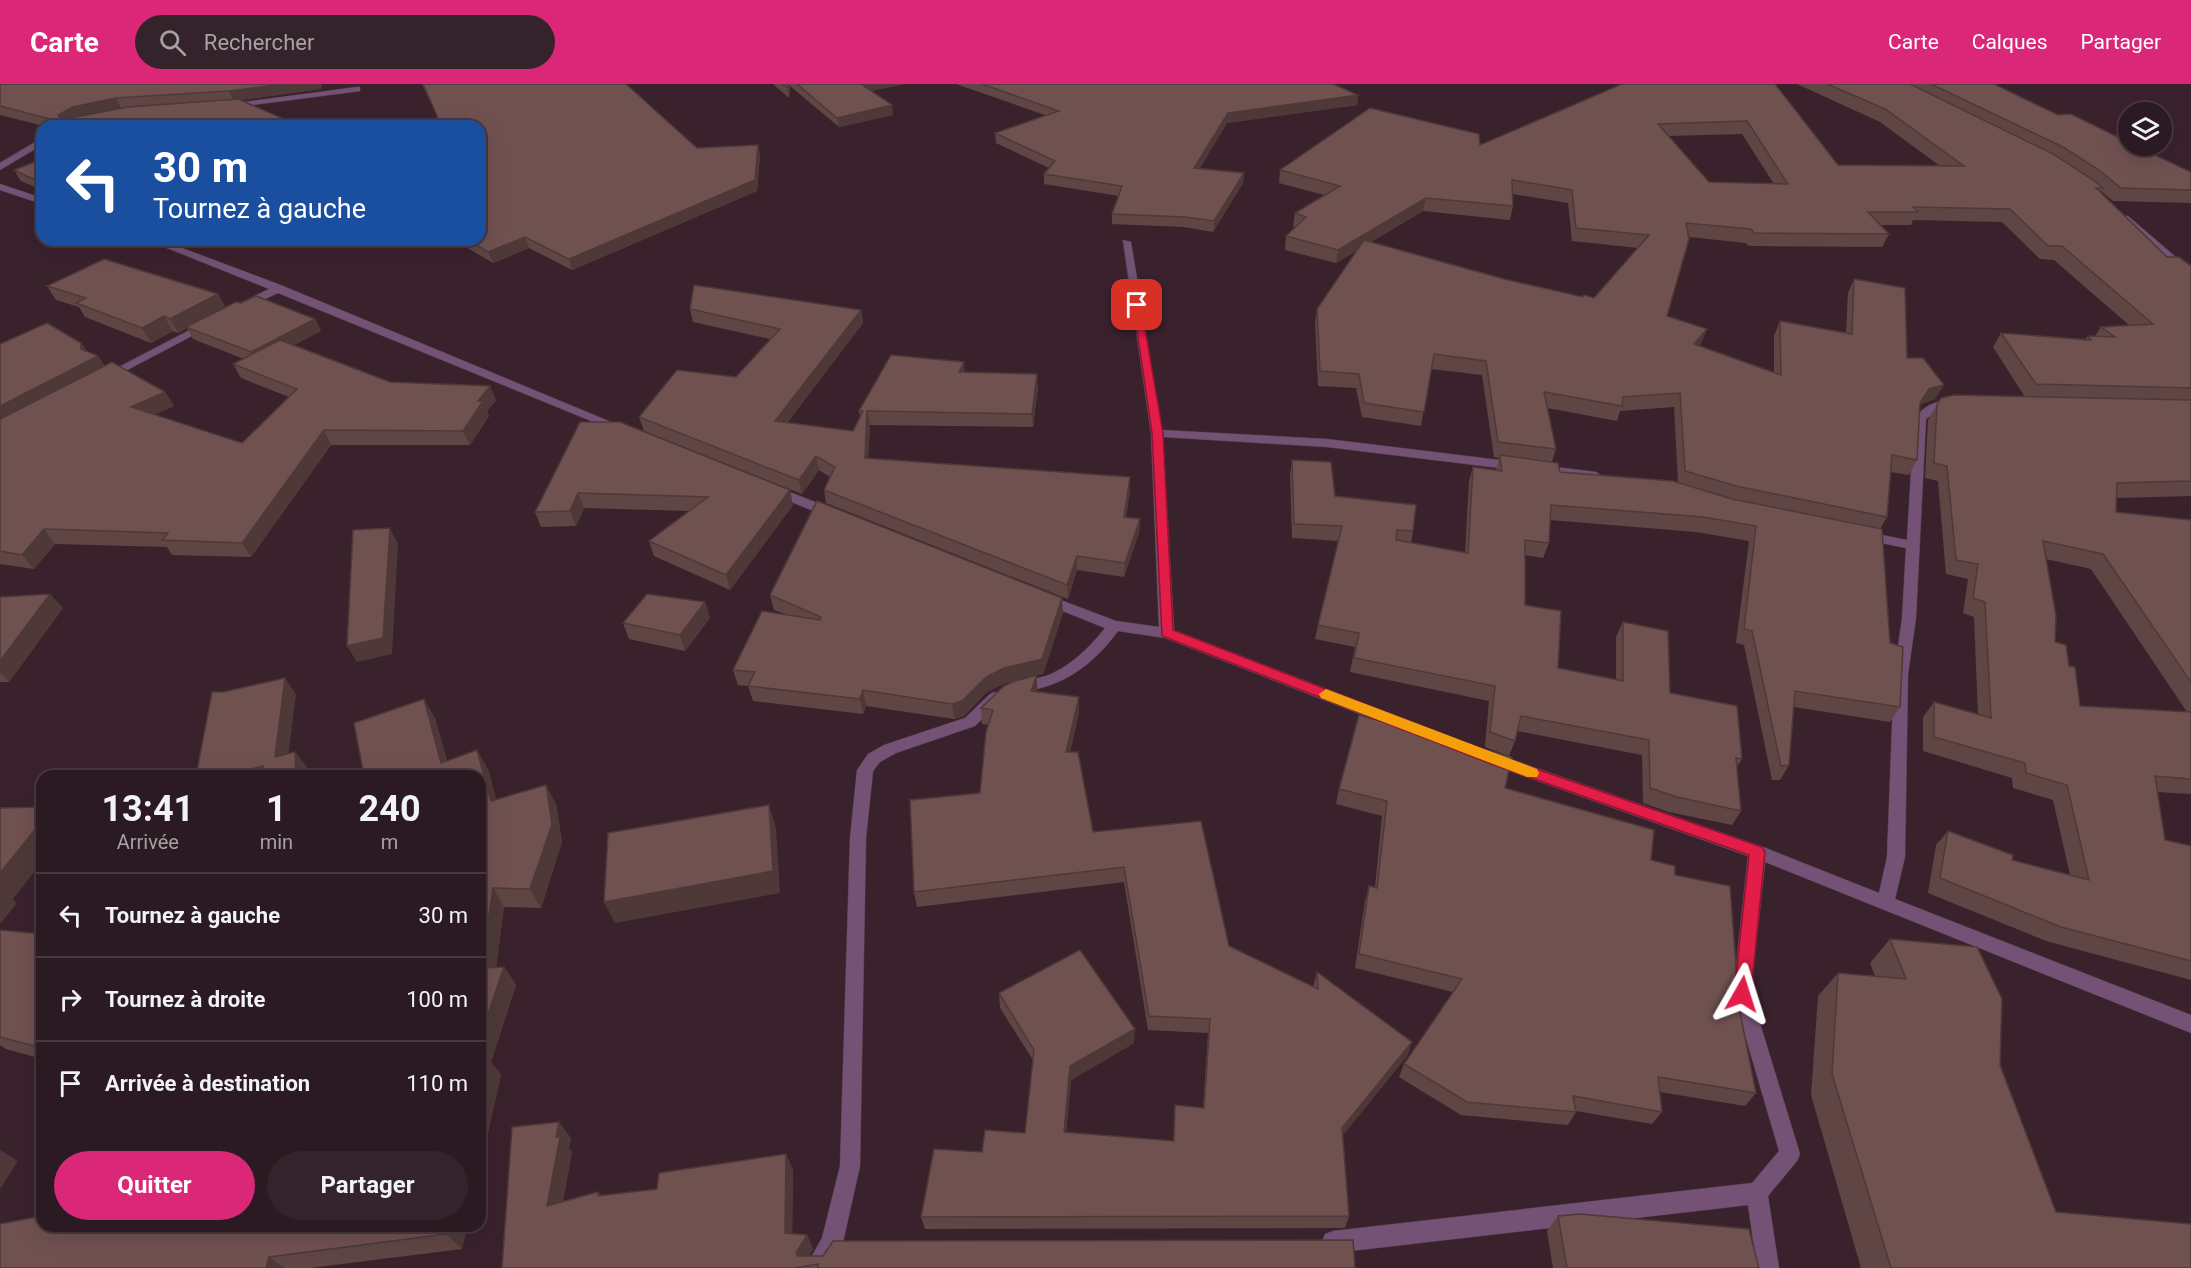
<!DOCTYPE html>
<html lang="fr">
<head>
<meta charset="utf-8">
<style>
  :root { --surface:#2c1a22; --page:#34232a; --text:#f1f3f6; --muted:#a6a1a5; --line:#483840; --accent:#db2777 }
  body { margin:0; font-family:Roboto,sans-serif; background:var(--page); color:var(--text); height:100vh; display:flex; flex-direction:column; font-size:22px; white-space:nowrap }
  * { box-sizing:border-box; margin:0 }
  p { font-size:20px; color:var(--muted) }
  .icon { flex:none; width:33px; height:33px; fill:none; stroke:currentColor; stroke-width:2; stroke-linecap:round; stroke-linejoin:round }
  .map { position:relative; flex:1; overflow:hidden }
  .side { position:absolute; left:36px; top:686px; width:450px; height:462px; display:flex; flex-direction:column; background:var(--surface); border-radius:18px; box-shadow:0 6px 24px #0002,0 0 0 2px var(--line) }
  .side>* { flex:none }
  .banner { position:absolute; left:36px; top:36px; width:450px; height:126px; border-radius:18px; box-shadow:0 6px 24px #0002,0 0 0 2px var(--line); background:#1a4fa0; color:#fff; overflow:hidden }
  .tools { position:absolute; left:2118px; top:18px; display:grid; gap:12px }
  .tools a { display:grid; place-items:center; width:54px; height:54px; border-radius:50%; background:var(--surface); box-shadow:0 6px 24px #0002,0 0 0 2px var(--line); font-size:30px }
  .pin { position:absolute; display:grid; place-items:center; width:51px; height:51px; color:#fff; margin:-26px; border-radius:12px; box-shadow:0 3px 9px #0006 }
  .me { position:absolute; width:66px; margin:-33px; rotate:6deg; stroke-linejoin:round; filter:drop-shadow(0 0 4px #0008) }
  .turn { display:flex; align-items:center; gap:21px; height:126px; padding:0 18px; font-size:27px }
  .turn .icon { width:78px; height:78px; stroke-width:2.5 }
  .turn b { display:block; font-size:42px; line-height:51px }
  .eta { display:flex; justify-content:space-evenly; align-items:center; height:102px; text-align:center }
  .eta b { font-size:36px; font-weight:700; line-height:42px }
  .button { display:flex; gap:12px; margin-top:auto; padding:12px 18px }
  .button a { flex:1; height:69px; border-radius:36px; background:var(--accent); color:#fff; font-size:24px; font-weight:700; line-height:69px; text-align:center }
  .button a+a { background:var(--page); color:var(--text) }
  ul { padding:0; list-style:none }
  li { display:flex; align-items:center; gap:18px; height:84px; padding:0 18px; border-top:2px solid var(--line) }
  li div { flex:1 }
  li b { display:block; font-size:22px }
  li em { font-style:normal }
  header { display:flex; align-items:center; gap:36px; box-sizing:border-box; height:84px; padding:0 30px; background:var(--accent); color:#fff }
  header strong { font-size:28px }
  nav { display:flex; gap:33px; margin-inline-start:auto; font-size:21px }
  .search { width:420px; height:54px; background:var(--page); display:flex; align-items:center; gap:15px; box-sizing:border-box; padding:0 21px; border-radius:33px; color:var(--muted); font-size:22px }
  .map>svg:first-child { display:block }
</style>
</head>
<body>
<header>
<strong>Carte</strong>
<div class="search"><svg class="icon" aria-label="search" viewBox="0 0 24 24"><circle cx="10" cy="10" r="6"/><path d="M15 15l6 6"/></svg>Rechercher</div>
<nav><a>Carte</a><a>Calques</a><a>Partager</a></nav>
</header>
<div class="map">
<svg width="2191" height="1184" viewBox="0 0 2191 1184">
  <rect width="100%" height="100%" fill="#3a222d"/>
  <g fill="none" stroke-linecap="round" stroke-linejoin="round">
    <defs>
      <g id="street">
        <polygon points="357,3 360,3 360,7 230,24 226,22 230,20"/>
        <polygon points="42,54 42,61 0,86 0,79"/>
        <polygon points="0,100 42,114 42,120 0,106"/>
        <polygon points="2122,132 2128,132 2191,186 2191,194 2122,136"/>
        <polygon points="147,156 161,156 283,202 628,345 626,348 618,348 278,209 246,224 238,224 238,220 269,205"/>
        <path d="M1123,156L1131,158L1162,346L1327,355L1516,378L1522,382L1516,386L1327,363L1163,353L1174,546L1451,653L1453,657L1451,661H1439L1165,554L1118,547C1096,577 1069,599 1032,606C1026,607 1020,609 1014,607L1011,603L1014,599C1024,596 1036,595 1046,592C1070,583 1090,563 1105,544L1040,518L1038,515L1040,512H1050L1116,537L1159,543L1151,349Z"/>
        <polygon points="207,237 211,238 211,242 110,295 102,295 100,293"/>
        <path d="M1956,315L1960,317V321L1940,325L1926,335L1916,534L1908,590L1905,773L1895,815L2191,931V949L1765,778L1751,910L1800,1070L1797,1077L1768,1112L1779,1184H1757L1748,1121L1333,1169L1325,1166L1322,1158L1325,1150L1333,1147L1752,1099L1779,1067L1733,910L1748,772L1487,679L1485,675L1487,671H1499L1763,763L1879,809L1887,773L1894,590L1902,534L1906,464L1862,455L1855,451L1862,447L1907,456L1914,335C1925,320 1938,316 1956,315Z"/>
        <polygon points="1539,381 1596,388 1602,392 1596,396 1535,388 1533,385 1535,382"/>
        <polygon points="772,401 838,427 840,430 838,433 828,433 767,408 766,405"/>
        <polygon points="995,608 1000,610 1003,614 1000,618 975,642 896,669 880,678 873,687 866,754 860,1082 843,1158 829,1184 805,1184 822,1154 840,1082 850,754 857,686 868,670 884,661 965,634 990,610"/>
      </g>
    </defs>
    <!-- street casing -->
    <use href="#street" stroke="#553e49" stroke-width="1"/>
    <!-- street -->
    <use href="#street" fill="#735276" fill-rule="evenodd"/>
  </g>
  <!-- wall -->
  <g fill="#5f4645" fill-rule="evenodd">
    <polygon points="0,0 321,5 241,16 300,42 44,42 0,31"/>
    <polygon points="422,0 626,0 697,64 758,61 760,71 757,107 572,186 529,164 493,179 454,156 480,156 438,34"/>
    <polygon points="773,0 904,0 871,7 893,31 839,43 790,2 789,14"/>
    <polygon points="956,0 1333,0 1358,11 1357,21 1227,39 1200,84 1244,89 1243,99 1213,148 1184,143 1112,140 1112,130 1119,112 1044,100 1044,90 1049,84 996,59 995,49 1045,31"/>
    <path d="M1775,0L1838,81L1940,82L1880,38L1797,0H1994L2058,31L2191,88V119L2113,117L2101,107L2100,108L2167,173L2191,182V412L2117,414L2116,428L2191,436V710L2157,708L2165,756L2191,762V896L2046,857L1928,809L1936,761L1948,747L2012,776L2070,791L2053,716L2013,704L2012,694L1923,667V633L1934,618L1978,631L1974,533L1963,529L1968,495L1946,490L1938,397L1925,394L1928,336L1941,314L2025,313L1993,263L2001,249L2085,255L2088,252H2095L2101,243L2129,241L2054,176L2040,175L2002,138L1913,136L1911,141H1880L1889,150L1882,163L1749,162L1746,159L1689,153L1667,232L1707,245L1701,259L1699,262L1774,289V252L1780,237L1846,249L1848,209L1854,195L1907,274L1944,301L1935,315L1921,320L1920,321L1917,376L1909,391L1891,388L1887,433L1880,445L1890,559L1900,623L1890,638L1794,623L1789,681L1780,696H1772L1744,561L1736,559L1749,457L1696,448L1550,436L1549,459L1543,474L1525,471V521L1558,584L1616,596V553L1623,538L1670,609L1742,675L1737,683L1741,727L1732,741L1669,728L1643,719L1642,671L1517,647L1515,657L1509,672L1485,663L1489,617L1350,588L1355,563L1315,555L1318,541L1339,457L1292,454L1290,391L1292,376L1335,412L1413,447L1411,459L1465,469L1469,397L1473,383L1496,386L1499,374L1494,373L1482,291L1431,285L1421,342L1362,333L1356,304L1318,302L1315,239L1317,225L1356,167L1336,179L1285,166L1286,152L1296,143H1293L1295,129L1324,111L1279,99L1280,86L1480,61ZM1742,50L1774,100L1709,98L1668,52ZM1513,110L1568,119L1572,157L1638,164L1594,214L1583,213L1504,195L1371,158L1423,127L1510,136L1513,122ZM1674,323L1678,398L1560,388L1552,378L1556,365L1547,324L1617,337L1620,327ZM2046,475L2091,485L2187,628L2080,622L2055,558Z"/>
    <polygon points="42,75 42,106 21,97 14,86"/>
    <polygon points="47,202 218,210 225,223 241,219 315,235 321,247 294,261 390,298 496,316 487,327 489,332 470,361 331,361 251,473 172,471 167,463 55,460 34,485 0,480 0,260 81,259 87,267 98,272 105,282 165,308 174,322 154,331 242,359 289,313 241,294 233,280 244,275 193,255 187,244 178,249 173,247 151,259 85,233 79,223 56,216"/>
    <polygon points="690,225 861,226 863,239 787,339 853,347 860,332 859,327 964,278 964,288 1038,303 1033,343 870,341 868,375 1130,393 1130,407 1126,433 1140,435 1139,449 1124,493 1077,486 1068,515 826,419 824,406 830,393 819,386 802,410 644,347 639,333 736,293 770,255 693,238"/>
    <polygon points="580,338 793,421 730,506 654,472 649,457 689,427 584,424 576,442 541,443 535,428"/>
    <polygon points="770,511 1063,529 1043,590 1037,591 1037,608 1079,613 1079,629 1070,668 1093,748 1229,862 1313,903 1317,888 1412,958 1407,972 1343,1051 1349,1132 1345,1144 925,1145 921,1133 982,1068 1025,1049 1033,976 1000,924 999,909 1134,959 1071,996 1066,1048 1173,1057 1175,1021 1203,1024 1208,949 1148,946 1124,798 917,823 914,808 980,709 989,641 982,640 981,624 1015,597 1005,599 987,608 964,632 954,635 866,622 863,630 753,617 748,602 738,601 733,586 785,530 774,526"/>
    <polygon points="0,513 63,524 9,598 0,598"/>
    <polygon points="705,518 710,534 685,567 629,555 623,539"/>
    <polygon points="435,634 447,677 488,685 496,716 556,720 562,758 541,824 504,823 496,883 504,883 516,901 491,978 501,991 480,1084 480,692 364,692"/>
    <polygon points="1505,704 1651,776 1675,791 1739,923 1756,1009 1745,1022 1660,1008 1662,1028 1652,1040 1576,1027 1576,1028 1568,1041 1461,1031 1399,993 1404,980 1453,908 1355,884 1365,817 1369,802 1375,803 1382,732 1336,720 1339,705"/>
    <polygon points="0,846 42,850 42,975 6,965 0,961"/>
    <polygon points="1890,855 2000,981 2056,1128 2191,1184 1861,1184 1811,1011 1818,912 1838,889 1875,892 1870,879"/>
    <polygon points="571,1054 569,1064 572,1068 563,1117 598,1108 601,1111 657,1105 786,1070 793,1086 792,1150 807,1151 813,1165 809,1172 1355,1184 502,1184"/>
    <polygon points="1558,1132 1759,1184 1553,1184 1547,1147"/>
    <polygon points="42,1142 467,1142 462,1165 310,1184 0,1184"/>
  </g>
  <!-- shaded-wall -->
  <g fill="#4e3938">
    <polygon points="282,0 322,0 321,5 234,17 229,7"/>
    <polygon points="788,0 789,0 790,2 789,14"/>
    <polygon points="861,0 904,0 862,9"/>
    <polygon points="1358,11 1357,21 1227,39 1194,93 1194,84 1228,29"/>
    <polygon points="116,14 121,24 62,38 58,31 73,23"/>
    <polygon points="892,21 893,31 839,43 837,34"/>
    <polygon points="758,61 760,71 757,107 572,186 569,175"/>
    <polygon points="1244,89 1243,99 1213,148 1214,137"/>
    <polygon points="1426,114 1423,127 1336,179 1338,166"/>
    <polygon points="525,153 529,164 493,179 488,168"/>
    <polygon points="218,210 226,224 186,243 187,244 178,249 170,235"/>
    <polygon points="861,226 863,239 778,350 775,337"/>
    <polygon points="164,232 173,247 151,259 142,244"/>
    <polygon points="315,235 321,247 258,280 251,268"/>
    <polygon points="1707,245 1701,259 1688,274 1694,260"/>
    <polygon points="81,259 91,273 98,272 107,286 0,341 0,322 81,265"/>
    <polygon points="964,278 965,292 959,288"/>
    <polygon points="1037,290 1038,303 1033,343 1032,330"/>
    <polygon points="1944,301 1935,315 1921,320 1912,334 1929,305"/>
    <polygon points="490,302 496,316 487,327 489,332 470,361 463,347 478,317"/>
    <polygon points="165,308 174,322 140,337 131,323"/>
    <polygon points="867,327 870,341 867,388 865,374"/>
    <polygon points="324,346 331,361 251,473 242,459"/>
    <polygon points="816,372 819,386 802,410 799,396"/>
    <polygon points="1130,393 1130,407 1123,447 1124,433"/>
    <polygon points="790,406 793,421 730,506 726,491"/>
    <polygon points="578,409 584,424 576,442 570,427"/>
    <polygon points="1140,435 1139,449 1124,493 1125,479"/>
    <polygon points="390,444 398,460 392,570 357,578 347,562"/>
    <polygon points="44,445 55,460 34,485 22,471"/>
    <polygon points="1077,472 1077,486 1068,515 1067,501"/>
    <polygon points="50,510 63,524 9,598 0,588 0,577"/>
    <polygon points="1062,514 1063,529 1043,590 1037,591 1037,607 1032,623 1031,607 1036,591 1005,599 987,608 964,632 954,635 952,620"/>
    <polygon points="705,518 710,534 685,567 680,551"/>
    <polygon points="285,594 296,610 286,689 275,673"/>
    <polygon points="863,606 866,622 863,630 860,615"/>
    <polygon points="1079,613 1079,629 1066,683 1066,668"/>
    <polygon points="424,615 435,634 451,692 441,679"/>
    <polygon points="477,666 488,685 502,736 491,717"/>
    <polygon points="295,668 307,683 307,692 296,692"/>
    <polygon points="263,682 270,692 222,692"/>
    <polygon points="546,701 556,720 562,758 541,824 530,805"/>
    <polygon points="769,721 776,744 780,809 615,839 604,818"/>
    <polygon points="42,737 42,778 13,815 17,819 0,840 0,789"/>
    <polygon points="493,804 504,823 494,901 481,884"/>
    <polygon points="504,883 516,901 491,978 501,991 480,1084 480,954"/>
    <polygon points="1135,945 1134,959 1071,996 1065,1061 1064,1048 1070,982"/>
    <polygon points="1412,958 1407,972 1338,1057 1342,1044"/>
    <polygon points="559,1038 571,1054 569,1064 572,1068 559,1136 547,1122"/>
    <polygon points="0,1066 18,1077 0,1105"/>
    <polygon points="786,1070 793,1086 792,1163 785,1149"/>
    <polygon points="448,1142 467,1142 462,1165 446,1150"/>
    <polygon points="807,1151 813,1165 803,1183 796,1169"/>
    <polygon points="269,1173 285,1184 266,1184"/>
  </g>
  <!-- building -->
  <g fill="#6f5150" stroke="#4e3938" stroke-width="1.5" fill-rule="evenodd">
    <polygon points="0,0 282,0 229,7 116,14 73,23 58,31 60,34 70,34 128,23 238,15 300,42 77,42 0,22"/>
    <polygon points="423,0 626,0 697,64 758,61 755,96 569,175 525,153 488,168 468,156 480,156 480,42 412,42 438,34"/>
    <polygon points="782,0 788,0 788,4"/>
    <polygon points="797,0 861,0 892,21 837,34"/>
    <polygon points="982,0 1333,0 1358,11 1228,29 1194,84 1244,89 1214,137 1185,133 1112,130 1122,102 1044,90 1055,77 995,49 1059,27"/>
    <path d="M1622,0H1775L1838,81L1964,82L1885,25L1827,0H1910L2055,71L2090,94L2103,104H2096L2167,173H2179L2191,182V304L2036,300L2001,249L2091,256L2088,252L2115,253L2101,243L2153,240L2062,162H2048L2010,125L1913,123L1918,128H1868L1889,150L1754,149L1751,145L1686,139L1689,155L1667,232L1707,245L1694,260L1781,291L1780,237L1852,250L1854,195L1905,204L1907,274H1923L1944,301L1929,305L1920,319L1917,376L1892,371L1887,433L1736,402L1685,387L1680,309L1623,313L1622,322L1544,308L1556,365L1498,358L1486,277L1434,270L1424,328L1364,319L1359,290L1320,287L1317,225L1364,156L1504,195L1583,213L1584,211L1594,214L1649,151L1576,144L1572,106L1512,96L1513,122L1426,114L1338,166L1286,152L1306,133L1295,129L1340,102L1280,86L1370,24L1479,50L1480,61ZM1747,37L1788,100L1709,98L1658,40Z"/>
    <polygon points="1931,0 1994,0 2058,31 2071,30 2128,58 2128,62 2136,62 2191,88 2191,106 2121,104 2099,86 2063,63"/>
    <polygon points="42,75 42,99 14,86"/>
    <polygon points="104,175 218,210 170,235 164,232 142,244 76,219 86,214 47,202"/>
    <polygon points="694,201 861,226 775,337 853,347 863,327 859,327 891,271 964,278 959,288 1037,290 1032,330 867,327 865,374 1130,393 1124,433 1140,435 1125,479 1077,472 1067,501 824,406 835,383 816,372 799,396 639,333 677,286 736,293 780,245 690,225"/>
    <polygon points="256,212 315,235 251,268 186,243 236,218 241,219"/>
    <polygon points="47,239 81,259 81,265 98,272 0,322 0,260"/>
    <polygon points="280,256 390,298 490,302 478,317 483,317 463,347 324,346 242,459 162,456 168,449 44,445 22,471 0,467 0,335 112,278 165,308 131,323 242,359 297,305 233,280"/>
    <polygon points="1954,311 2191,316 2191,397 2117,399 2116,428 2191,436 2191,598 2103,470 2043,457 2056,532 2055,558 2066,561 2069,582 2075,583 2080,622 2191,628 2191,695 2155,692 2165,756 2191,762 2191,877 2061,843 1940,794 1948,747 2013,771 2012,776 2089,796 2067,701 2026,689 2025,679 1934,653 1934,618 1991,634 1985,518 1973,514 1978,480 1956,476 1947,382 1934,379 1937,321 1941,314"/>
    <polygon points="580,338 620,338 790,406 726,491 649,457 708,413 578,409 570,427 535,428"/>
    <polygon points="1500,371 1558,379 1560,388 1673,397 1732,415 1882,445 1890,559 1903,563 1900,623 1795,607 1789,681 1781,682 1752,547 1744,545 1756,442 1703,433 1551,421 1549,459 1525,456 1525,521 1561,527 1558,584 1623,597 1623,538 1668,547 1670,609 1737,622 1742,675 1736,674 1741,727 1677,713 1650,704 1649,656 1521,632 1515,657 1490,648 1495,602 1354,574 1359,549 1318,541 1342,442 1294,440 1292,376 1331,378 1335,412 1416,421 1413,447 1397,446 1396,456 1468,469 1473,383 1502,387"/>
    <polygon points="817,417 1062,514 1042,575 1004,584 986,593 962,617 952,620 863,606 860,615 748,602 755,588 733,586 762,527 820,536 821,533 770,511"/>
    <polygon points="390,444 383,554 347,562 353,446"/>
    <polygon points="50,510 0,577 0,513"/>
    <polygon points="647,510 705,518 680,551 623,539"/>
    <polygon points="1037,591 1031,607 1079,613 1066,668 1078,668 1093,748 1201,737 1229,862 1318,905 1317,888 1412,958 1342,1044 1349,1132 921,1133 934,1065 982,1068 985,1046 1025,1049 1034,966 999,909 1080,866 1135,945 1070,982 1064,1048 1174,1057 1175,1021 1204,1024 1210,935 1149,932 1124,783 914,808 910,716 980,709 986,648 993,626 981,624 1004,602 1015,597"/>
    <polygon points="285,594 275,673 295,668 296,692 263,692 263,682 222,692 196,692 212,608 223,608"/>
    <polygon points="424,615 441,679 477,666 491,717 546,701 552,740 530,805 493,804 481,884 504,883 480,954 480,692 364,692 354,639"/>
    <polygon points="1359,631 1512,673 1505,704 1654,746 1651,776 1675,782 1675,791 1730,802 1739,923 1756,1009 1658,993 1662,1028 1573,1012 1576,1028 1467,1018 1404,980 1462,895 1359,870 1369,802 1377,804 1387,717 1339,705"/>
    <polygon points="769,721 773,787 604,818 608,749"/>
    <polygon points="42,723 42,737 0,789 0,724"/>
    <polygon points="0,846 42,850 42,964 0,953"/>
    <polygon points="1890,855 1977,863 2002,915 2000,981 2056,1128 2191,1140 2191,1184 1891,1184 1832,990 1838,889 1906,895"/>
    <polygon points="488,974 480,1009 480,975"/>
    <polygon points="559,1038 556,1053 560,1053 547,1122 598,1108 598,1112 657,1105 659,1089 786,1070 785,1149 807,1151 796,1169 798,1172 823,1172 833,1157 1353,1156 1355,1184 818,1184 818,1180 795,1184 502,1184 512,1043"/>
    <polygon points="1580,1130 1749,1145 1759,1184 1567,1184 1558,1132"/>
    <polygon points="42,1132 42,1142 448,1142 446,1150 269,1173 266,1184 0,1184 0,1140"/>
  </g>
  <!-- route -->
  <polygon fill="#e11d48" stroke="#92132f" stroke-width="1.5" points="1133,219 1141,221 1163,349 1173,546 1499,672 1762,763 1765,768 1751,910 1748,916 1742,918 1736,916 1734,910 1749,771 1489,679 1162,552 1152,349"/>
  <!-- slow -->
  <polygon fill="#f59e0b" points="1326,605 1537,685 1539,689 1537,693 1527,693 1321,614 1319,610"/>
</svg>
<div class="tools">
<a><svg class="icon" aria-label="layers" viewBox="0 0 24 24"><path d="M12 4l9 5-9 5-9-5zM3 14l9 5 9-5"/></svg></a>
</div>
<div class="pin" style="left:1137px;top:221px;background:#d93025"><svg class="icon" aria-label="arrive" viewBox="0 0 24 24"><path d="M6 21V4h12l-3 4 3 4H6"/></svg></div>
<svg class="me" style="left:1742px;top:910px" viewBox="-20 -20 40 40"><path d="M0-17L14 15 0 8-14 15z" fill="#e11d48" stroke="#fff" stroke-width="4"/></svg>
<div class="banner">
<div class="turn"><svg class="icon" aria-label="left" viewBox="0 0 24 24"><path d="M17 20v-9H6M10 6l-5 5 5 5"/></svg><div><b>30 m</b>Tournez à gauche</div></div>
</div>
<section class="side">
<div class="eta">
<div><b>13:41</b><p>Arrivée</p></div>
<div><b>1</b><p>min</p></div>
<div><b>240</b><p>m</p></div>
</div>
<ul>
<li><svg class="icon" aria-label="left" viewBox="0 0 24 24"><path d="M17 20v-9H6M10 6l-5 5 5 5"/></svg><div><b>Tournez à gauche</b></div><em>30 m</em></li>
<li><svg class="icon" aria-label="right" viewBox="0 0 24 24"><path d="M7 20v-9h11M14 6l5 5-5 5"/></svg><div><b>Tournez à droite</b></div><em>100 m</em></li>
<li><svg class="icon" aria-label="arrive" viewBox="0 0 24 24"><path d="M6 21V4h12l-3 4 3 4H6"/></svg><div><b>Arrivée à destination</b></div><em>110 m</em></li>
</ul>
<div class="button"><a>Quitter</a><a>Partager</a></div>
</section>
</div>
</body>
</html>
